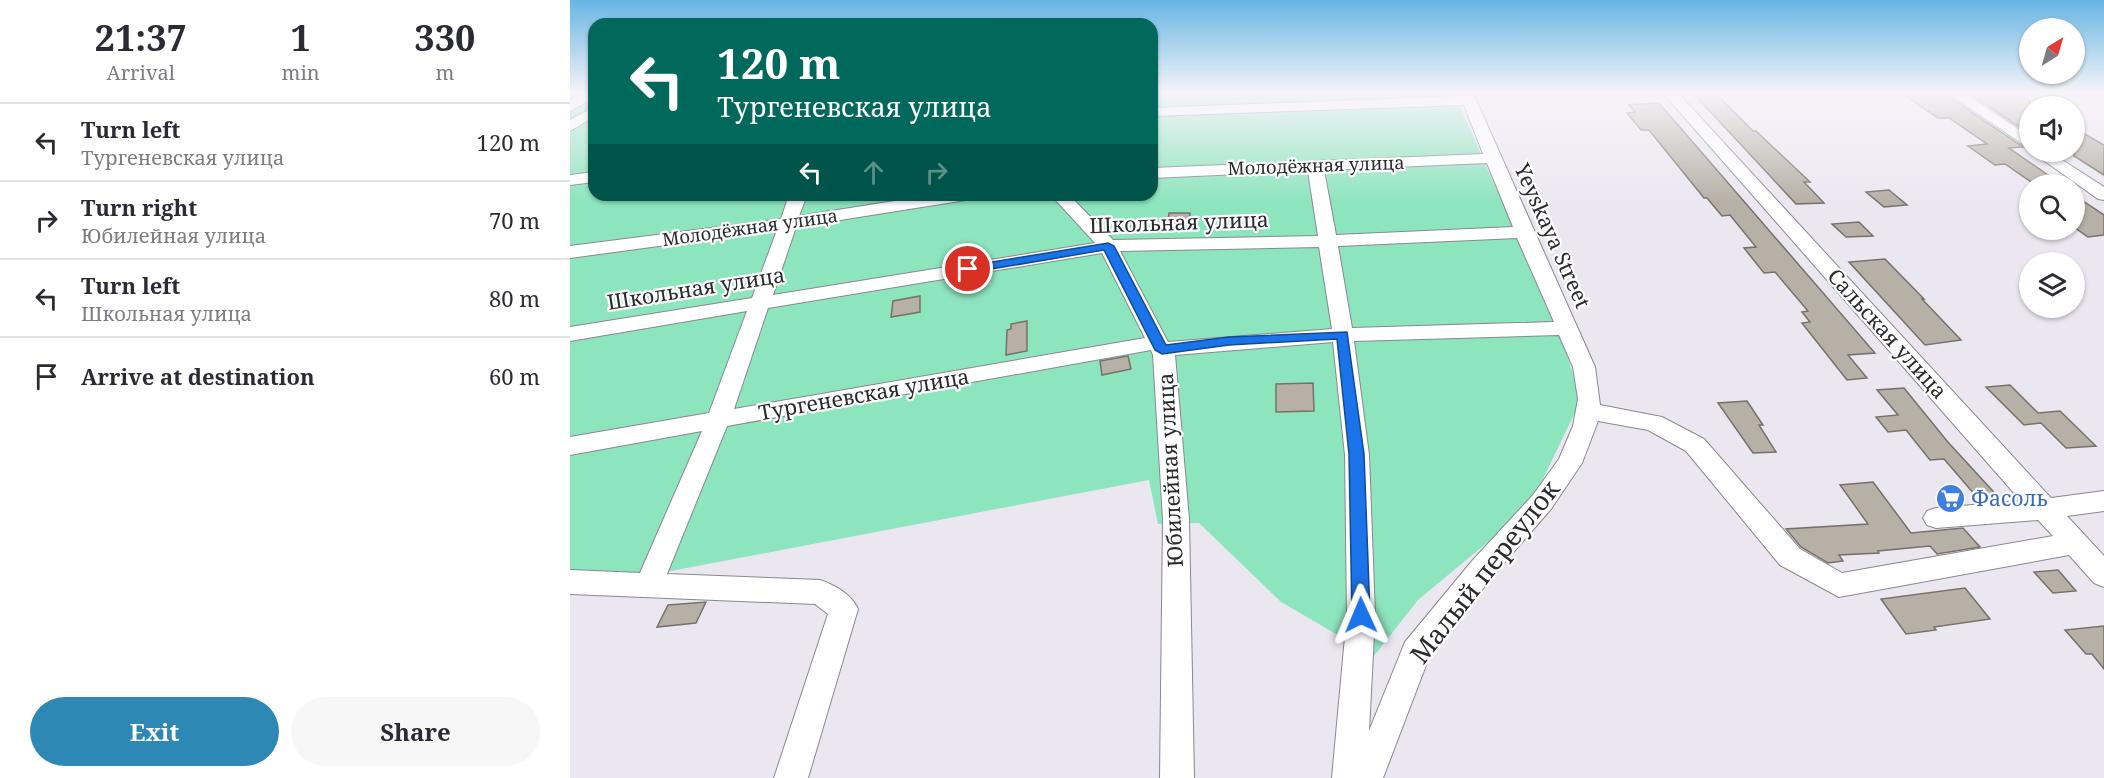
<!DOCTYPE html>
<html lang="en">
<head>
<meta charset="utf-8">
<style>
  :root { --surface:#fff; --page:#f7f7f7; --text:#2b2b33; --muted:#7c7c81; --line:#e1e1e2; --accent:#2d88b5 }
  body { margin:0; font-family:"Noto Serif",serif; background:var(--page); color:var(--text); height:100vh; display:flex; flex-direction:column; font-size:22px; white-space:nowrap }
  * { box-sizing:border-box; margin:0 }
  p { font-size:20px; color:var(--muted) }
  .icon { flex:none; width:33px; height:33px; fill:none; stroke:currentColor; stroke-width:2; stroke-linecap:round; stroke-linejoin:round }
  .map { position:relative; flex:1; overflow:hidden }
  .details { display:flex; flex-direction:column; background:var(--surface); width:570px }
  .details>* { flex:none }
  .banner { position:absolute; left:18px; top:18px; width:570px; height:183px; border-radius:18px; box-shadow:0 2px 4px #0004; background:#00695c; color:#fff; overflow:hidden }
  .needle { width:39px; rotate:37deg }
  .controls { position:absolute; left:1449px; top:18px; display:grid; gap:12px }
  .controls a { display:grid; place-items:center; width:66px; height:66px; border-radius:50%; background:var(--surface); box-shadow:0 2px 4px #0004; font-size:30px }
  .pin { position:absolute; display:grid; place-items:center; width:51px; height:51px; color:#fff; margin:-26px; border:3px solid #fff; border-radius:50%; box-shadow:0 2px 6px #0007 }
  .me { position:absolute; width:66px; margin:-33px; rotate:359deg; stroke-linejoin:round; filter:drop-shadow(0 0 4px #0008) }
  .turn { display:flex; align-items:center; gap:21px; height:126px; padding:0 30px; font-size:27px }
  .turn .icon { width:78px; height:78px; stroke-width:2.5 }
  .turn b { display:block; font-size:42px; line-height:51px }
  .lanes { display:flex; align-items:center; height:57px; padding:0 30px; background:#0003; justify-content:center; gap:30px; direction:ltr }
  .lanes .off { opacity:.35 }
  .eta { display:flex; justify-content:space-evenly; align-items:center; height:102px; text-align:center }
  .eta b { font-size:36px; font-weight:700; line-height:42px }
  .button { display:flex; gap:12px; margin-top:auto; padding:12px 30px }
  .button a { flex:1; height:69px; border-radius:36px; background:var(--accent); color:#fff; font-size:24px; font-weight:700; line-height:69px; text-align:center }
  .button a+a { background:var(--page); color:var(--text) }
  ul { padding:0; list-style:none }
  li { display:flex; align-items:center; gap:18px; height:78px; padding:0 30px; border-top:2px solid var(--line) }
  li div { flex:1 }
  li b { display:block; font-size:22px }
  li em { font-style:normal }
  main { display:flex; flex:1; min-height:0 }
  .map>svg:first-child { display:block }
</style>
</head>
<body>
<main>
<section class="details">
<div class="eta">
<div><b>21:37</b><p>Arrival</p></div>
<div><b>1</b><p>min</p></div>
<div><b>330</b><p>m</p></div>
</div>
<ul>
<li><svg class="icon" aria-label="left" viewBox="0 0 24 24"><path d="M17 20v-9H6M10 6l-5 5 5 5"/></svg><div><b>Turn left</b><p>Тургеневская улица</p></div><em>120 m</em></li>
<li><svg class="icon" aria-label="right" viewBox="0 0 24 24"><path d="M7 20v-9h11M14 6l5 5-5 5"/></svg><div><b>Turn right</b><p>Юбилейная улица</p></div><em>70 m</em></li>
<li><svg class="icon" aria-label="left" viewBox="0 0 24 24"><path d="M17 20v-9H6M10 6l-5 5 5 5"/></svg><div><b>Turn left</b><p>Школьная улица</p></div><em>80 m</em></li>
<li><svg class="icon" aria-label="arrive" viewBox="0 0 24 24"><path d="M6 21V4h12l-3 4 3 4H6"/></svg><div><b>Arrive at destination</b></div><em>60 m</em></li>
</ul>
<div class="button"><a>Exit</a><a>Share</a></div>
</section>
<div class="map">
<svg width="1534" height="778" viewBox="0 0 1534 778">
  <rect width="100%" height="100%" fill="#ebe7f1"/>
  <!-- green -->
  <polygon fill="#8de5be" points="0,93 24,93 24,195 582,195 582,93 884,93 990,333 1011,400 959,508 848,600 804,656 711,602 629,523 588,524 579,480 64,578 0,579"/>
  <!-- building -->
  <g fill="#b7b0a7" stroke="#777169" stroke-width="1.5">
    <polygon points="1123,93 1145,93 1183,131 1186,131 1240,182 1234,182 1254,203 1226,204"/>
    <polygon points="1364,93 1370,97 1379,97 1453,147 1439,148 1491,184 1464,184 1435,164 1425,165 1398,146 1417,144 1379,118 1368,118 1334,95"/>
    <polygon points="1447,93 1460,101 1460,134 1402,95"/>
    <polygon points="1089,103 1305,353 1278,355 1297,378 1277,380 1232,323 1240,322 1232,312 1238,311 1205,272 1194,273 1174,248 1186,247 1160,215 1152,216 1137,198 1134,198 1079,130 1071,130 1057,113 1065,112 1059,105"/>
    <polygon points="1504,128 1534,145 1534,175 1504,156"/>
    <polygon points="1319,190 1337,205 1314,207 1296,192"/>
    <polygon points="1504,195 1534,215 1534,235 1518,237 1504,227"/>
    <polygon points="599,213 620,213 618,230 597,231"/>
    <polygon points="1289,222 1303,236 1276,237 1262,224"/>
    <polygon points="1315,259 1354,299 1352,299 1391,340 1355,345 1279,262"/>
    <polygon points="350,296 350,312 321,317 323,301"/>
    <polygon points="457,321 457,351 436,355 437,330 441,329 441,324"/>
    <polygon points="558,356 561,369 532,375 530,361"/>
    <polygon points="743,383 744,411 706,412 706,384"/>
    <polygon points="1440,385 1468,413 1490,411 1526,446 1496,448 1471,423 1454,425 1416,387"/>
    <polygon points="1334,388 1377,441 1431,500 1411,502 1374,459 1360,460 1336,430 1318,432 1306,417 1328,415 1307,390"/>
    <polygon points="1177,401 1193,425 1189,425 1206,452 1183,453 1148,403"/>
    <polygon points="1303,482 1341,533 1393,528 1410,547 1367,554 1360,546 1308,551 1309,553 1269,555 1273,561 1258,563 1231,547 1216,529 1298,524 1270,485"/>
    <polygon points="1488,570 1506,591 1483,593 1464,572"/>
    <polygon points="1395,588 1420,619 1364,627 1366,630 1336,634 1311,599"/>
    <polygon points="136,602 126,623 87,627 98,605"/>
    <polygon points="1534,626 1534,669 1522,654 1516,654 1495,630"/>
  </g>
  <g fill="none" stroke-linecap="round" stroke-linejoin="round">
    <defs>
      <g id="street">
        <polygon points="12,93 24,93 24,98 0,111 0,101"/>
        <path d="M889,93H903L1025,367L1030,405L1092,417L1134,439L1230,549L1272,573L1483,536L1468,520L1366,528L1357,525L1353,518L1357,511L1366,508L1451,501L1093,93H1108L1481,498L1534,491V511L1497,516L1534,556V587L1524,583L1499,555L1269,597L1210,565L1116,451L1078,430L1028,421L1012,463L981,509L922,577L858,660L813,778H762L777,615L775,455L763,342L605,355L619,519L624,778H590L593,519L583,355L581,350L157,426L97,574L250,580C265,585 282,595 288,609L238,778H204L258,614L245,604L0,594V570L70,573L132,431L0,455V437L139,413L177,311L0,341V327L182,298L207,230L0,258V246L211,219L219,195H237L229,216L363,195H405L402,199L396,200L226,227L203,295L525,243L481,195H499L543,240L748,236L738,171L582,178V168L913,154L894,105L582,116V108L890,96ZM917,163L943,227L766,235L754,170ZM947,238L984,322L782,328L768,246ZM749,247L762,329L598,342L550,251ZM532,253L575,338L164,409L198,308ZM989,335L1003,367L1008,399L1003,426L989,459L963,495L902,561L835,642L799,731L805,615L799,455L784,341Z"/>
        <polygon points="1378,93 1395,93 1460,137 1460,149"/>
        <polygon points="24,107 24,117 0,131 0,120"/>
        <polygon points="1462,152 1480,152 1534,187 1534,200 1528,199"/>
        <polygon points="24,172 24,182 0,185 0,175"/>
      </g>
    </defs>
    <!-- street casing -->
    <use href="#street" stroke="#8a8790" stroke-width="2"/>
    <!-- street -->
    <use href="#street" fill="#fff" fill-rule="evenodd"/>
  </g>
  <!-- sky -->
  <linearGradient id="sky" x2="0" y2="1"><stop stop-color="#67b5e3"/><stop offset="0.46" stop-color="#f6f4f9"/><stop offset="1" stop-color="#f6f4f9" stop-opacity="0"/></linearGradient>
  <rect width="1534" height="202" fill="url(#sky)"/>
  <!-- route -->
  <polygon fill="#1a73e8" stroke="#114b97" stroke-width="1.5" points="538,243 544,246 596,345 659,337 777,332 794,454 800,615 797,621 791,623 785,621 782,615 779,454 767,339 659,345 592,354 585,350 534,250 398,273 392,269 398,266"/>
  <!-- icons -->
  <defs>
    <symbol id="supermarket-disc" viewBox="-11 -11 22 22"><circle r="9.5" fill="#3f7fe0" stroke="#fff"/><path d="M-6-5.5h2.5l.6 2H6L4.5 2H-2.5L-4.4-4H-6ZM-1.5 3.2a1.3 1.3 0 1 0 .1 0ZM3 3.2a1.3 1.3 0 1 0 .1 0Z" fill="#fff"/></symbol>
  </defs>
  <g fill-rule="evenodd">
    <use href="#supermarket-disc" x="1364" y="482" width="33" height="33"/>
  </g>
  <g text-anchor="middle" stroke-width="4.5" stroke-linejoin="round" paint-order="stroke">
    <!-- far-street labels -->
    <g font-size="18" fill="#2a292d" stroke="#fff">
      <text transform="translate(746 166) rotate(-2)" y="6">Молодёжная улица</text>
      <text transform="translate(180 228) rotate(-8)" y="6">Молодёжная улица</text>
    </g>
    <!-- street labels -->
    <g font-size="21" fill="#2a292d" stroke="#fff">
      <text transform="translate(609 223) rotate(-2)" y="7">Школьная улица</text>
      <text transform="translate(982 236) rotate(66)" y="7">Yeyskaya Street</text>
      <text transform="translate(126 289) rotate(-9)" y="7">Школьная улица</text>
      <text transform="translate(1317 334) rotate(48)" y="7">Сальская улица</text>
      <text transform="translate(294 395) rotate(-10)" y="7">Тургеневская улица</text>
      <text transform="translate(601 470) rotate(-93)" y="7">Юбилейная улица</text>
    </g>
    <!-- shop labels -->
    <g font-size="21" fill="#366cbe" stroke="#fff" text-anchor="start">
      <text x="1401" y="506">Фасоль</text>
    </g>
    <!-- near-street labels -->
    <g font-size="26" fill="#2a292d" stroke="#fff">
      <text transform="translate(915 572) rotate(-52)" y="9">Малый переулок</text>
    </g>
  </g>
</svg>
<div class="controls">
<a><svg class="needle" viewBox="-14 -14 28 28"><path d="M0-13l5 13h-10z" fill="#e53935"/><path d="M0 13l5-13h-10z" fill="#7c7c81"/></svg></a>
<a><svg class="icon" aria-label="sound" viewBox="0 0 24 24"><path d="M4 9h4l5-4v14l-5-4H4zM17 9q2 3 0 6"/></svg></a>
<a><svg class="icon" aria-label="search" viewBox="0 0 24 24"><circle cx="10" cy="10" r="6"/><path d="M15 15l6 6"/></svg></a>
<a><svg class="icon" aria-label="layers" viewBox="0 0 24 24"><path d="M12 4l9 5-9 5-9-5zM3 14l9 5 9-5"/></svg></a>
</div>
<div class="pin" style="left:398px;top:269px;background:#d93025"><svg class="icon" aria-label="arrive" viewBox="0 0 24 24"><path d="M6 21V4h12l-3 4 3 4H6"/></svg></div>
<svg class="me" style="left:791px;top:615px" viewBox="-20 -20 40 40"><path d="M0-17L14 15 0 8-14 15z" fill="#1a73e8" stroke="#fff" stroke-width="4"/></svg>
<div class="banner">
<div class="turn"><svg class="icon" aria-label="left" viewBox="0 0 24 24"><path d="M17 20v-9H6M10 6l-5 5 5 5"/></svg><div><b>120 m</b>Тургеневская улица</div></div>
<div class="lanes"><svg class="icon" aria-label="left" viewBox="0 0 24 24"><path d="M17 20v-9H6M10 6l-5 5 5 5"/></svg><svg class="icon off" aria-label="ahead" viewBox="0 0 24 24"><path d="M12 20V5M6 11l6-6 6 6"/></svg><svg class="icon off" aria-label="right" viewBox="0 0 24 24"><path d="M7 20v-9h11M14 6l5 5-5 5"/></svg></div>
</div>
</div>
</main>
</body>
</html>
